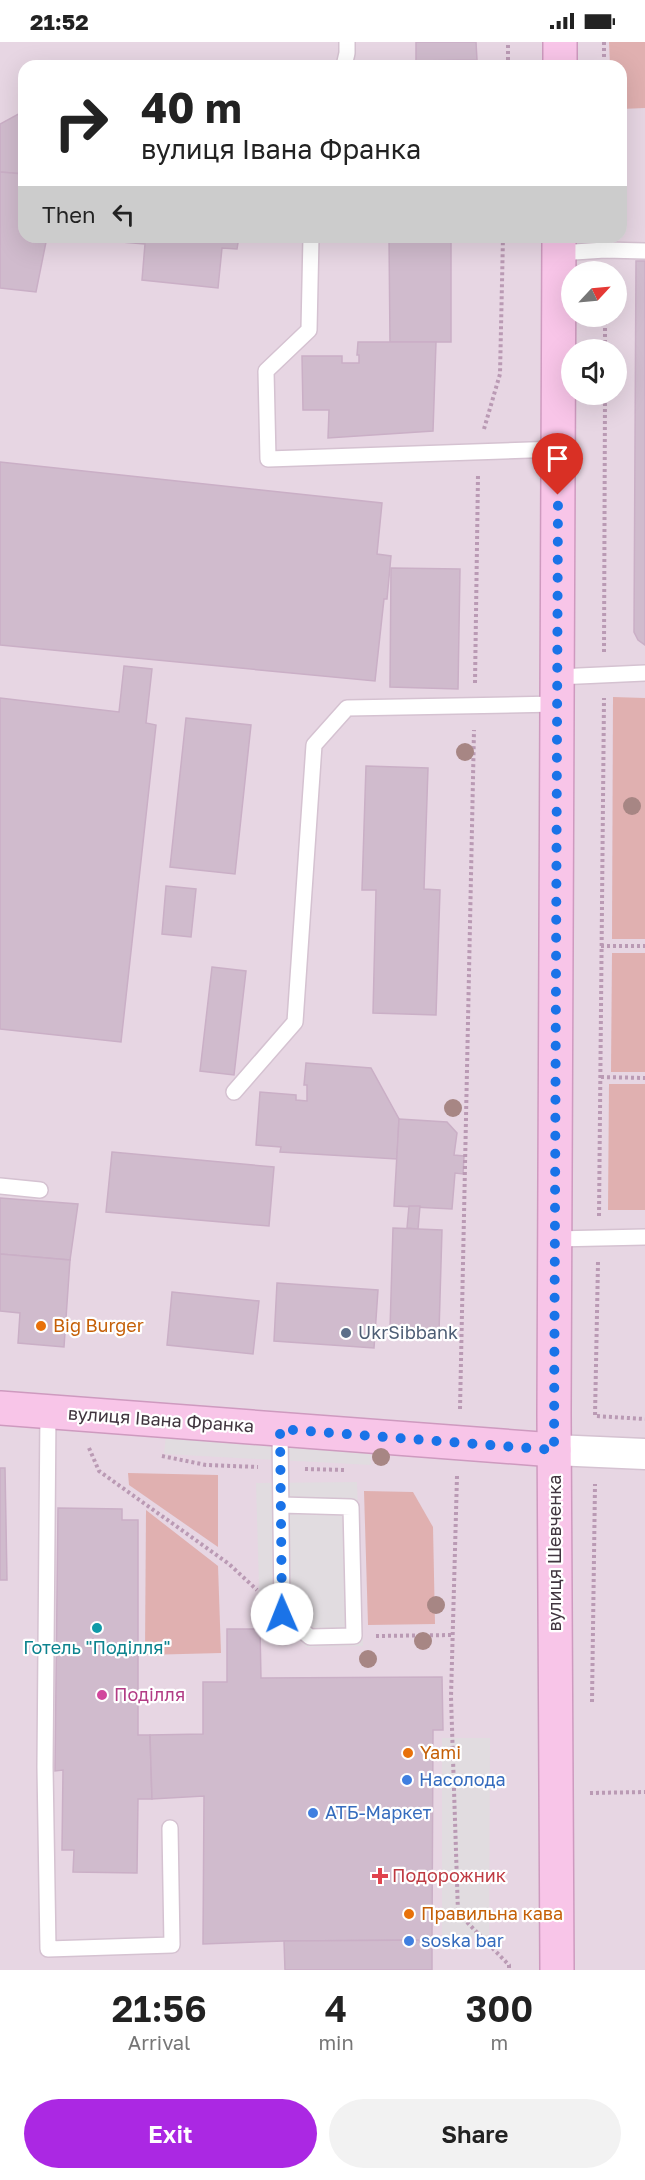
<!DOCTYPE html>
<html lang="en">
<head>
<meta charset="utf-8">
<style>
  :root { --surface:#fff; --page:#f2f2f2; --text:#222; --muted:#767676; --accent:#ab28e3 }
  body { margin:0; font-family:"Golos Text",sans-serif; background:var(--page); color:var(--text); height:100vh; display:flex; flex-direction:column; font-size:22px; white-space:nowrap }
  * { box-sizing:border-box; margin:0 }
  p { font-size:20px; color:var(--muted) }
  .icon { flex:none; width:33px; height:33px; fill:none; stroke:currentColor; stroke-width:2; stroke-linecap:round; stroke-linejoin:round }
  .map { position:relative; height:1928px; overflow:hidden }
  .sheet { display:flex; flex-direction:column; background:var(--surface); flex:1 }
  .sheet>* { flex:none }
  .top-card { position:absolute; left:18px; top:18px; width:609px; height:183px; border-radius:18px; box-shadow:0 6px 24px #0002; background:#fff; color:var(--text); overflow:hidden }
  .needle { width:39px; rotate:64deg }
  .buttons { position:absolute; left:561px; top:219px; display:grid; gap:12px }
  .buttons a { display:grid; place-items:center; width:66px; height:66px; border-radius:50%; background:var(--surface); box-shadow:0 6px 24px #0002; font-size:30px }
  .pin { position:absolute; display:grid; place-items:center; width:51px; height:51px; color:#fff; margin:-62px -26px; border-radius:50% 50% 50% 0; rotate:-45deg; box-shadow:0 0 6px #0007 }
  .pin .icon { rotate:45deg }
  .me { position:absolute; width:66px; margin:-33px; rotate:359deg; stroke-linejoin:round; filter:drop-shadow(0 0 4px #0008) }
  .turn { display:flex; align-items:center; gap:21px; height:126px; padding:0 24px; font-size:27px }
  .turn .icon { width:78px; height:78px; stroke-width:2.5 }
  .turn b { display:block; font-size:42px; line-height:51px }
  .then { display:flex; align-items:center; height:57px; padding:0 24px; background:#0003; gap:12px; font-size:22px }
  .eta { display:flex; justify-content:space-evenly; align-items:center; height:102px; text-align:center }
  .eta b { font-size:36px; font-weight:600; line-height:42px }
  .primary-button { display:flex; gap:12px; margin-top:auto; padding:12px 24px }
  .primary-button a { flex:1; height:69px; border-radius:36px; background:var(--accent); color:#fff; font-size:24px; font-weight:600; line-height:69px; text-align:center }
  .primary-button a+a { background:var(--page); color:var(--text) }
  .status { display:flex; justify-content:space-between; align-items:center; height:42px; padding:0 30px; background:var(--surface); direction:ltr }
  .status svg { height:16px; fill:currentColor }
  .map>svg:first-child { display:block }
</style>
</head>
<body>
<div class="status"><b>21:52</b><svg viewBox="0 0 49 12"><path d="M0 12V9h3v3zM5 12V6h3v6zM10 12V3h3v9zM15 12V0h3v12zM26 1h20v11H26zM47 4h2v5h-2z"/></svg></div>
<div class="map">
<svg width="645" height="1928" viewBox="0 0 645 1928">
  <rect width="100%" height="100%" fill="#f0e4ed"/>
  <!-- residential -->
  <g fill="#e7d6e3">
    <polygon points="0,0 545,0 545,24 24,24 24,195 544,195 539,1392 0,1351"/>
    <polygon points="575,0 645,0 645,1928 571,1928 569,1408 573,353 616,352 616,308 574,307 574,275 616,274 616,230 574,229 574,195 621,195 621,24 575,24"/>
    <polygon points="0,1381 539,1422 542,1928 0,1928"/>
  </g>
  <!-- green -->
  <g fill="#e0b0b0">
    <polygon points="609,0 645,0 645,66 621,67 621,24 610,24"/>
    <polygon points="613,655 645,656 645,897 612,897"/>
    <polygon points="612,911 645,911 645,1030 611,1030"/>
    <polygon points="609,1042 645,1042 645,1168 608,1168"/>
    <polygon points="128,1431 218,1433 218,1505 129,1443"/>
    <polygon points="364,1449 413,1450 433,1485 435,1582 368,1583"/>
    <polygon points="146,1468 218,1524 221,1611 145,1613"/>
  </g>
  <!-- parking -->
  <g fill="#e1dce0">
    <polygon points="166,1393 370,1403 371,1423 164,1412"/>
    <polygon points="357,1440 363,1604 306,1605 284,1578 260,1578 256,1441"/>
    <polygon points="442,1696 490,1696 489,1895 442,1895"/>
  </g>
  <!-- building -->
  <g fill="#d0bbcd" stroke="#caafc6" stroke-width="1.5">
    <polygon points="416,0 476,0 477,18 416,19"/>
    <polygon points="24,69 24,132 0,130 0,82"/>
    <polygon points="0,130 24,132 24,195 47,195 36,250 0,246"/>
    <polygon points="111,195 239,195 237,207 222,206 218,246 142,238 145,202 110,199"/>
    <polygon points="389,195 451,195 451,300 390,300"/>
    <polygon points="636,219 645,219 645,603 638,598 634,590"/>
    <polygon points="358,300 436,300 433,389 328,396 329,368 303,368 302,314 342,314 342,321 359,321 359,313 357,313"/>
    <polygon points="0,420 382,461 377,512 391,514 387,557 384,557 375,639 0,603"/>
    <polygon points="391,526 460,527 458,647 390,645"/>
    <polygon points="124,624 152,627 146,681 156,683 121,1000 0,987 0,656 119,670"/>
    <polygon points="186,676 251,683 235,832 170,825"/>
    <polygon points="366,724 428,726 424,847 440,848 436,973 373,971 376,848 362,848"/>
    <polygon points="166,844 196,847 191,895 162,892"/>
    <polygon points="212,925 246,929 234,1033 200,1029"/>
    <polygon points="306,1021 371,1026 399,1077 397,1117 280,1110 281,1105 256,1103 260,1050 296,1053 296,1058 307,1059 307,1043 304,1043"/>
    <polygon points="399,1077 447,1080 457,1091 454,1113 464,1114 463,1132 455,1131 452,1167 394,1164"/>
    <polygon points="112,1110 274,1125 269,1184 106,1170"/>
    <polygon points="0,1156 78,1162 70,1218 0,1212"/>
    <polygon points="409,1164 420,1164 418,1187 407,1186"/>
    <polygon points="393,1186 442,1188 439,1290 390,1288"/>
    <polygon points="0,1212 70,1218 64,1305 18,1301 20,1271 0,1269"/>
    <polygon points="277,1241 378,1248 374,1306 274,1299"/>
    <polygon points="172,1250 259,1259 253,1312 167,1303"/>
    <polygon points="0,1426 5,1426 7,1538 0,1538"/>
    <polygon points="58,1466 122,1467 122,1478 138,1478 138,1693 150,1693 152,1757 138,1757 137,1831 73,1830 74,1808 62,1808 63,1728 55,1729"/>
    <polygon points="227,1587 260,1587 261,1636 442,1635 443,1688 433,1688 432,1898 284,1899 203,1902 204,1754 152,1757 150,1693 203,1692 203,1640 227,1640"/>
    <polygon points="432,1898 432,1928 285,1928 284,1899"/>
  </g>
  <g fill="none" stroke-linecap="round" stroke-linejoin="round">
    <defs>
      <g id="lane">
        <polyline points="344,24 347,11 347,0"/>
        <polyline points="311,195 309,288 266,329 268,417 558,407"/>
        <polyline points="559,211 605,208 645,209"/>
        <polyline points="557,635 645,631"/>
        <polyline points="234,1050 295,980 314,703 347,666 557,662"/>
        <polyline points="0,1144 40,1148"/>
        <polyline points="555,1197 645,1195"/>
        <polyline points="48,1370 45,1725 48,1907 172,1903 170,1786"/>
        <polyline points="280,1387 282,1572 310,1595 354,1594 351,1465 281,1463"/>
      </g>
      <polyline id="street" points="554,1408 645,1412"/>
      <g id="secondary">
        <polyline points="560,24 560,0"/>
        <polyline points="0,1366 554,1408"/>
        <polyline points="557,1928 554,1372 559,195"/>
      </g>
    </defs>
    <!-- lane casing -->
    <use href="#lane" stroke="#d5c2d1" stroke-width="18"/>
    <!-- street casing -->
    <use href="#street" stroke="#d5c2d1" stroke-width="33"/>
    <!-- secondary casing -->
    <use href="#secondary" stroke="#ce9abf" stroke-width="36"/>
    <!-- path -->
    <g stroke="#ba9ab4" stroke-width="4" stroke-dasharray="3 3" stroke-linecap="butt">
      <polyline points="604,0 604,24"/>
      <polyline points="508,24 508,0"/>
      <polyline points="605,274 605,308"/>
      <polyline points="484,387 500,332 503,195"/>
      <polyline points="604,610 605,352"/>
      <polyline points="475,641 478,433"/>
      <polyline points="601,904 645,904"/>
      <polyline points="601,1035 645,1036"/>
      <polyline points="599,1174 604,656"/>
      <polyline points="598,1220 595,1374 645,1377"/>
      <polyline points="460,1367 474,688"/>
      <polyline points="89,1406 99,1429 229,1522 257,1548"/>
      <polyline points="162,1414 206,1423 258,1425"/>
      <polyline points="305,1427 345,1428"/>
      <polyline points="457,1434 451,1655 458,1871 509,1923 509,1928"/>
      <polyline points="376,1594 453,1593"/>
      <polyline points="592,1660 595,1442"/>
      <polyline points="590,1751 645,1750"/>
    </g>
    <!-- lane -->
    <use href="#lane" stroke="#fff" stroke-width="15"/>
    <!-- street -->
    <use href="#street" stroke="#fff" stroke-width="30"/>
    <!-- secondary -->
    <use href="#secondary" stroke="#f8c5e8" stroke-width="33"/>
  </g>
  <!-- trees -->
  <g fill="#a78684">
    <circle cx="465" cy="710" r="9"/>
    <circle cx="632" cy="764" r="9"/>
    <circle cx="453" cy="1066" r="9"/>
    <circle cx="381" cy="1415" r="9"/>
    <circle cx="436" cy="1563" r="9"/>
    <circle cx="423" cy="1599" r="9"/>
    <circle cx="368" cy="1617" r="9"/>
  </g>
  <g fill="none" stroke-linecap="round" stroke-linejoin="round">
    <!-- route -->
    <polyline stroke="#1a73e8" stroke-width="10" stroke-dasharray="0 18" points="282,1572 280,1387 554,1408 558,453"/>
  </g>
  <!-- markers -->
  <g fill="#e8710a" stroke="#fff" stroke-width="2">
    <circle cx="41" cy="1284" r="6"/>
    <circle cx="408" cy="1711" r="6"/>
    <circle cx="409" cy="1872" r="6"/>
  </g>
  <circle fill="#5c6f8a" stroke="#fff" stroke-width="2" cx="346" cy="1291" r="6"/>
  <circle fill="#0f9aa8" stroke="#fff" stroke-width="2" cx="97" cy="1586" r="6"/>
  <circle fill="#d1479c" stroke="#fff" stroke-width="2" cx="102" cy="1653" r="6"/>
  <g fill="#3f7fe0" stroke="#fff" stroke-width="2">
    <circle cx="407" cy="1738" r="6"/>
    <circle cx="313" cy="1771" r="6"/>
    <circle cx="409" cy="1899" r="6"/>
  </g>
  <path fill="#e0444e" stroke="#fff" stroke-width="2" d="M377 1825h6v6h6v6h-6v6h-6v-6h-6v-6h6z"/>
  <g text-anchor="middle" stroke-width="4.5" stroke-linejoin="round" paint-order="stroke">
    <!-- food labels -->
    <g font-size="18" fill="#c56008" stroke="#fff" text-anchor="start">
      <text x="53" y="1290">Big Burger</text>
      <text x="420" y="1717">Yami</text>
      <text x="421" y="1878">Правильна кава</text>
    </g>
    <!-- service labels -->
    <g font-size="18" fill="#4e5e75" stroke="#fff" text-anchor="start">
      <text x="358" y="1297">UkrSibbank</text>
    </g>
    <!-- street labels -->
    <g font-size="18" fill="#41353f" stroke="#fff">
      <text transform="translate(161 1378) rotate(4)" y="6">вулиця Івана Франка</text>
      <text transform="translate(555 1511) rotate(-90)" y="6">вулиця Шевченка</text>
    </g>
    <!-- culture labels -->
    <g font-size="18" fill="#0d838f" stroke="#fff">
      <text x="97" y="1612">Готель "Поділля"</text>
    </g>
    <!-- hotel labels -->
    <g font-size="18" fill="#b23c85" stroke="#fff" text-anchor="start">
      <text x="114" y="1659">Поділля</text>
    </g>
    <!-- shop labels -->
    <g font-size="18" fill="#366cbe" stroke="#fff" text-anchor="start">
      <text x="419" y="1744">Насолода</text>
      <text x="325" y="1777">АТБ-Маркет</text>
      <text x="421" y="1905">soska bar</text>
    </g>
    <!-- health labels -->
    <g font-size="18" fill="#be3a42" stroke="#fff" text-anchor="start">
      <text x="392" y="1840">Подорожник</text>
    </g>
  </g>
</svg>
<div class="buttons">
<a><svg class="needle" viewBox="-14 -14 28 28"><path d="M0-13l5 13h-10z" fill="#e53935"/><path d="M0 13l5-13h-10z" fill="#767676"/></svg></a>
<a><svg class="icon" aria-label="sound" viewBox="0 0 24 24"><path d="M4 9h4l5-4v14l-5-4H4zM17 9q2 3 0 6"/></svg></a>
</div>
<div class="pin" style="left:558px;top:453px;background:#d93025"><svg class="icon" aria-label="arrive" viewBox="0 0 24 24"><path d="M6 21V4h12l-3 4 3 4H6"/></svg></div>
<svg class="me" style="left:282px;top:1572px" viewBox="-20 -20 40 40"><circle r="19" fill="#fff"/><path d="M0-13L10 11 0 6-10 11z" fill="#1a73e8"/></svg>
<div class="top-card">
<div class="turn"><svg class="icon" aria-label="right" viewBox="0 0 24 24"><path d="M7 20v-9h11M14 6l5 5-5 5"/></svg><div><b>40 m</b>вулиця Івана Франка</div></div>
<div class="then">Then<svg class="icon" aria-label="left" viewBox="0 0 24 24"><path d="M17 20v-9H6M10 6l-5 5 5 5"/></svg></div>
</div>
</div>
<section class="sheet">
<div class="eta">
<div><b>21:56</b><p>Arrival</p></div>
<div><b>4</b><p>min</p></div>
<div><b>300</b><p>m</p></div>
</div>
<div class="primary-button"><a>Exit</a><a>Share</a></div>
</section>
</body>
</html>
